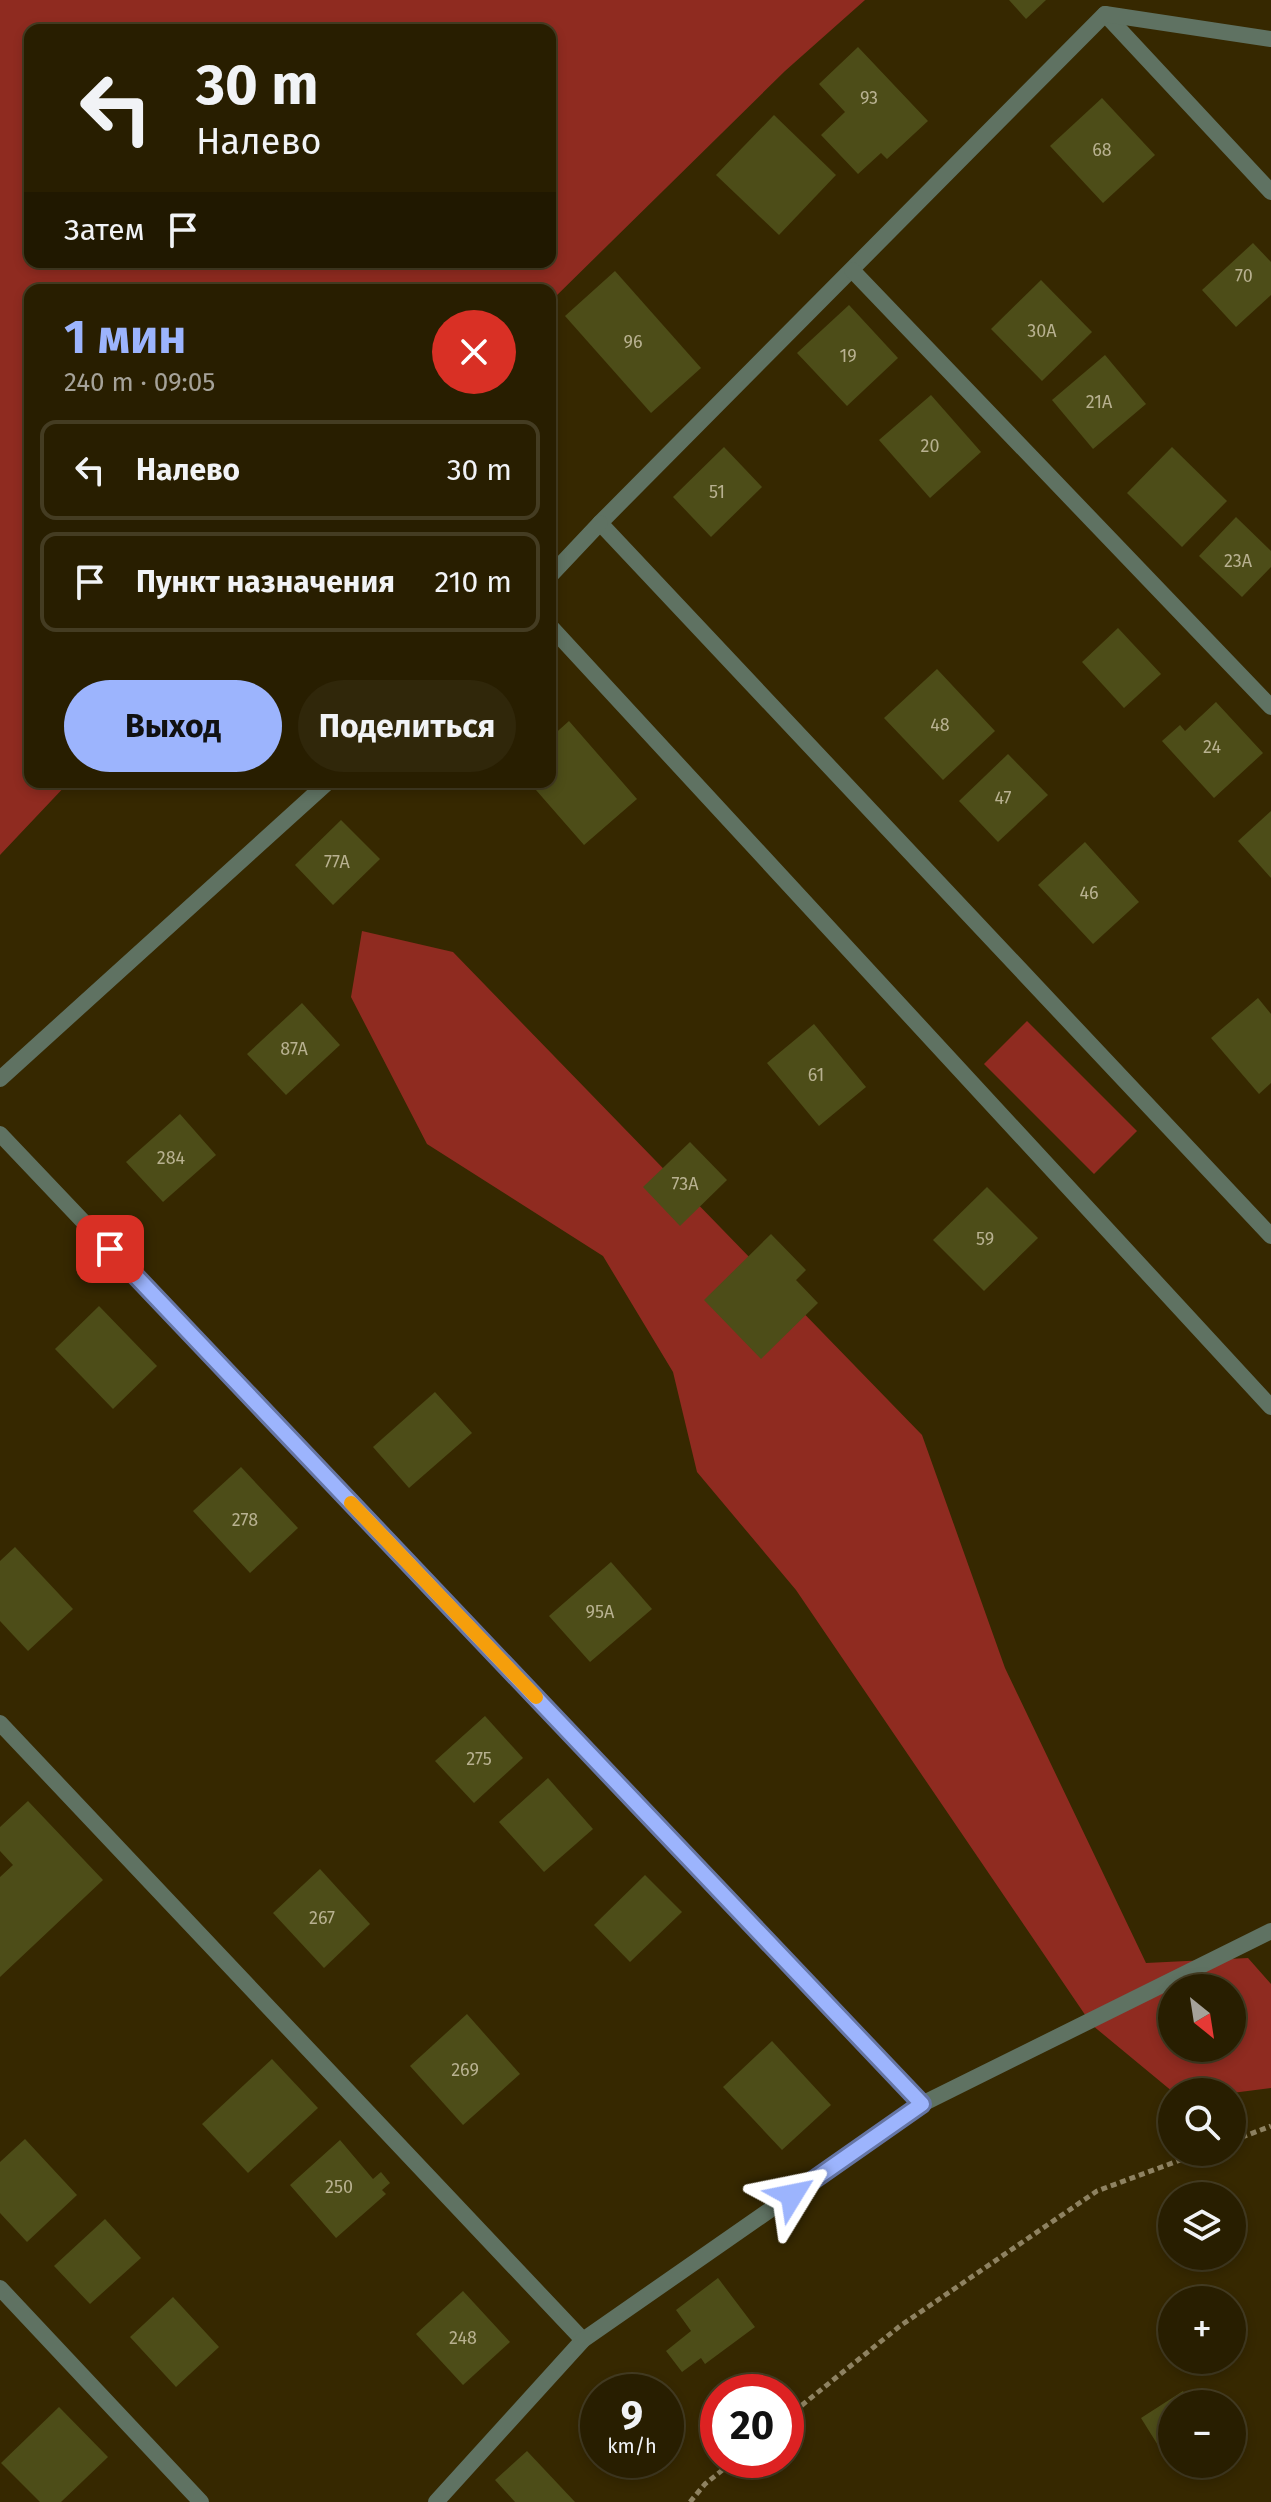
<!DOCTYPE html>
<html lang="ru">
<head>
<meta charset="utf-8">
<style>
  :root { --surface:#281e00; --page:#30270a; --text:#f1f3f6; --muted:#a5a299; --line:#443c22; --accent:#9cb4fd }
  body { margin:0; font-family:"Fira Sans",sans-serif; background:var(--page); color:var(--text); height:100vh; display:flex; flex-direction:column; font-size:30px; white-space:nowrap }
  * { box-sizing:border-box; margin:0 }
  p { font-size:26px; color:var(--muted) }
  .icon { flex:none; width:44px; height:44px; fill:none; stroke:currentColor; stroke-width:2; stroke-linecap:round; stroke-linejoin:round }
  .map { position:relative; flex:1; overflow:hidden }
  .panel { position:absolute; left:24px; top:284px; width:532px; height:504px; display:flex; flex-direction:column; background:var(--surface); border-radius:16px; box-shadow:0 4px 12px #0003,0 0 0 2px var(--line) }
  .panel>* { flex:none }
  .hud { position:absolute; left:24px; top:24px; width:532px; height:244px; border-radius:16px; box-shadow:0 4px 12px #0003,0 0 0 2px var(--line); background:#281e00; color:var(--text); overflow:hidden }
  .needle { width:52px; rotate:150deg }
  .tools { position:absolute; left:1158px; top:1974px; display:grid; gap:16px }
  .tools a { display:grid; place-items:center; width:88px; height:88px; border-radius:50%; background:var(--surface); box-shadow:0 4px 12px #0003,0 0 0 2px var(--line); font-size:40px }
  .speed { position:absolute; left:580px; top:2374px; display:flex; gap:16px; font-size:40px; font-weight:700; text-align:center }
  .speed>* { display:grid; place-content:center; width:104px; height:104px; border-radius:50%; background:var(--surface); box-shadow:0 4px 12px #0003,0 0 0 2px var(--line); line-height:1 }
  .speed small { font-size:20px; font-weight:400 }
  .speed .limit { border:12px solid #d22; background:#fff; color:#111 }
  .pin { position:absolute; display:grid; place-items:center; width:68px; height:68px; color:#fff; margin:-34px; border-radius:16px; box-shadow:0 4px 12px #0006 }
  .me { position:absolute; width:88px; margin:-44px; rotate:55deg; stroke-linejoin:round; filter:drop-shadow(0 0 6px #0008) }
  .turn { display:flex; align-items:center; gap:28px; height:168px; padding:0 40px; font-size:36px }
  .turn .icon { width:104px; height:104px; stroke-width:2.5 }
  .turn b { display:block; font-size:56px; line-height:68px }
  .then { display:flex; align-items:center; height:76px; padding:0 40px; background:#0003; gap:16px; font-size:30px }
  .round { display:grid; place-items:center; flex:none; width:84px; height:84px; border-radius:42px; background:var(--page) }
  .summary { display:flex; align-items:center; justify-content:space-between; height:136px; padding:0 40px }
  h1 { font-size:48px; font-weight:700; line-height:60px; color:var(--accent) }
  .button { display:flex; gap:16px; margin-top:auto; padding:16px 40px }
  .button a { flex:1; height:92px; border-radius:48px; background:var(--accent); color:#111; font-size:32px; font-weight:700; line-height:92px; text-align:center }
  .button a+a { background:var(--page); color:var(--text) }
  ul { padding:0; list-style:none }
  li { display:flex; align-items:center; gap:24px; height:100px; margin:0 16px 12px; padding:0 24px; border:4px solid var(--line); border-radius:16px }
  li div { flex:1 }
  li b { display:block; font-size:30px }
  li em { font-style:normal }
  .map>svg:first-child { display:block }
</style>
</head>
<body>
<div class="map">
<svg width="1271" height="2502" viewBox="0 0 1271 2502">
  <rect width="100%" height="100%" fill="#362800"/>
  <!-- green -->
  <g fill="#8f2b20" fill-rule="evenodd">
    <path d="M0,0H865L785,71L550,302V290H30V782H69L0,855ZM30,30H550V262H30Z"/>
    <path d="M362,931L453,952L922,1435L1005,1668L1146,1963L1248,1958L1271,1984V2088L1232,2093L1173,2092L1092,2025L796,1590L697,1472L673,1372L603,1256L427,1144L351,997ZM1172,1988H1232V2048H1172Z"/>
    <polygon points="1027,1021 1137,1131 1094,1174 984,1064"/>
  </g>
  <!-- building -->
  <g fill="#4d4d18">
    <polygon points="1009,0 1046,0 1026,19"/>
    <polygon points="858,47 928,121 887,159 881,153 858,174 821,135 845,112 819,84"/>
    <polygon points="1102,98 1155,155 1103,203 1050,146"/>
    <polygon points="774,115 836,175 779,235 716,175"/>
    <polygon points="1253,243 1271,262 1271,295 1236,327 1202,290"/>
    <polygon points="615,271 701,368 651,413 565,316"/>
    <polygon points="1041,280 1092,332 1042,381 991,329"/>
    <polygon points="849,305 898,358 847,406 797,353"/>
    <polygon points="1105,355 1146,404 1093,449 1052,400"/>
    <polygon points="931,395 981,452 930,498 879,440"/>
    <polygon points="724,447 762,487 711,537 673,497"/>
    <polygon points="1172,447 1227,501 1182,547 1127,493"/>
    <polygon points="1236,517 1271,551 1271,567 1242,597 1199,556"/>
    <polygon points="1118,628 1161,674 1124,708 1082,662"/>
    <polygon points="937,669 995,731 943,780 884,718"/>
    <polygon points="1216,702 1263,753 1214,798 1162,741 1180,725 1185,731"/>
    <polygon points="569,721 637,799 584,845 529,782 550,782 550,738"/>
    <polygon points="1008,754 1048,795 998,842 959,801"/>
    <polygon points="1271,811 1271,878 1238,841"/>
    <polygon points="341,820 380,859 333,905 295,865"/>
    <polygon points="1085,842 1139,902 1093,944 1038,885"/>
    <polygon points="1258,998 1271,1014 1271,1083 1259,1094 1211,1038"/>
    <polygon points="302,1003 340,1045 286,1095 247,1054"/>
    <polygon points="814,1024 866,1087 819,1126 767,1063"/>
    <polygon points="180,1114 216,1155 163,1202 126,1162"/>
    <polygon points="690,1142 727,1180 680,1226 643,1187"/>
    <polygon points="987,1187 1038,1238 984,1291 933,1240"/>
    <polygon points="771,1234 806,1270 796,1280 818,1303 761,1359 704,1300"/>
    <polygon points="99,1306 157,1366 113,1409 55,1349"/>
    <polygon points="435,1392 472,1433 409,1488 373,1447"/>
    <polygon points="241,1467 298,1528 250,1573 193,1511"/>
    <polygon points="15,1547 73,1609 28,1651 0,1621 0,1561"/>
    <polygon points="611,1562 652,1609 590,1662 549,1616"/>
    <polygon points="485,1716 523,1758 474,1803 435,1761"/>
    <polygon points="548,1778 593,1829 544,1872 499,1822"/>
    <polygon points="28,1801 103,1880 0,1977 0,1877 13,1865 0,1851 0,1827"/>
    <polygon points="320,1869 370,1924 324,1968 273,1913"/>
    <polygon points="645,1875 682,1912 630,1962 594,1925"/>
    <polygon points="467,2014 520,2074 463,2125 410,2066"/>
    <polygon points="772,2041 831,2105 782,2150 723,2087"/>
    <polygon points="272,2059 318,2108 248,2173 202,2124"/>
    <polygon points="25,2139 77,2195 27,2242 0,2213 0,2162"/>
    <polygon points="340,2140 373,2179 381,2172 390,2183 382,2190 386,2194 336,2238 290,2185"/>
    <polygon points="105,2219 141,2258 90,2304 54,2266"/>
    <polygon points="718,2278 755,2327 705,2364 701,2358 682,2372 666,2351 691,2331 676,2310"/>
    <polygon points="463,2291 510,2342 463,2385 416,2334"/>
    <polygon points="173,2297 219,2347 176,2387 130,2337"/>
    <polygon points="1183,2391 1191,2404 1172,2404 1172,2461 1169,2463 1141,2418"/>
    <polygon points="59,2407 108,2457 61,2502 40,2502 1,2463"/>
    <polygon points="527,2451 575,2502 515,2502 495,2480"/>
  </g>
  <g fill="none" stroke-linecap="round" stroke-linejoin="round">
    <!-- path -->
    <g stroke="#8e8261" stroke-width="5" stroke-dasharray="6 4" stroke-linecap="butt">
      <polyline points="1232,2141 1271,2126"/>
      <polyline points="786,2418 900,2326 1097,2191 1202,2152"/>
      <polyline points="690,2502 705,2484 735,2460"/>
    </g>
    <!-- service -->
    <g stroke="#5f7262" stroke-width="16">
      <polyline points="1105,14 1271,192"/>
      <polyline points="1271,39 1105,14 600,523 1271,1236"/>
      <polyline points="852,270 1271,707"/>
      <polyline points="550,576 600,523"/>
      <polyline points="550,626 1271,1407"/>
      <polyline points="0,1079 328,782"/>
      <polyline points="0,1134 922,2104"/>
      <polyline points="0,1723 583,2340"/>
      <polyline points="0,2288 201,2502"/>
      <polyline points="436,2502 583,2340 922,2104 1271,1931"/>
    </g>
  </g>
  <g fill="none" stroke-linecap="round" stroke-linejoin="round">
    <defs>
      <polyline id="route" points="110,1249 922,2104 792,2195"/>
    </defs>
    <!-- route casing -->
    <use href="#route" stroke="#6575a4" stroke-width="20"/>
    <!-- route -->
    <use href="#route" stroke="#9cb4fd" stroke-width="14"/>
    <!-- slow -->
    <polyline stroke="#f59e0b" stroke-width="14" points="351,1503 536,1697"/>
  </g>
  <g text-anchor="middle" stroke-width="8" stroke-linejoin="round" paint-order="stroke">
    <!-- number labels -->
    <g font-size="18" fill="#b8b190">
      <text x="869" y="104">93</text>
      <text x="1102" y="156">68</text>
      <text x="1244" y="282">70</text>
      <text x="1042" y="337">30А</text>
      <text x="633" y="348">96</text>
      <text x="848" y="362">19</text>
      <text x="1099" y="408">21А</text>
      <text x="930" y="452">20</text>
      <text x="717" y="498">51</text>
      <text x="1238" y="567">23А</text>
      <text x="940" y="731">48</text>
      <text x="1212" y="753">24</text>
      <text x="1003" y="804">47</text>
      <text x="337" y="868">77А</text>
      <text x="1089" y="899">46</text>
      <text x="294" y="1055">87А</text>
      <text x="816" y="1081">61</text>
      <text x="171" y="1164">284</text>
      <text x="685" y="1190">73А</text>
      <text x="985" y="1245">59</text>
      <text x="245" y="1526">278</text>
      <text x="600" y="1618">95А</text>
      <text x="479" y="1765">275</text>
      <text x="322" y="1924">267</text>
      <text x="465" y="2076">269</text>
      <text x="339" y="2193">250</text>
      <text x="463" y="2344">248</text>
    </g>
  </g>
</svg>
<div class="tools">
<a><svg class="needle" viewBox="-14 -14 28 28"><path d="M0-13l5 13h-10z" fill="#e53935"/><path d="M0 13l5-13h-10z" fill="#a5a299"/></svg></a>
<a><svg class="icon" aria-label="search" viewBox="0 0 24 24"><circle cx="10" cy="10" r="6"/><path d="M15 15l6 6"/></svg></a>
<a><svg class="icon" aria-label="layers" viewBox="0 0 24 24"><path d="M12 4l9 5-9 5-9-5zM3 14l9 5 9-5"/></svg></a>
<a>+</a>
<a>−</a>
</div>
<div class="speed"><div>9<small>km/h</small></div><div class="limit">20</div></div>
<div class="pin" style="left:110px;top:1249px;background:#d93025"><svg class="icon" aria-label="arrive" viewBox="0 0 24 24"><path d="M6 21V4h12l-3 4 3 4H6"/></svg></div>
<svg class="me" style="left:792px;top:2195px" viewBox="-20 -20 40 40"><path d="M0-17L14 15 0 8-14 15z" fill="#9cb4fd" stroke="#fff" stroke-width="4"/></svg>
<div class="hud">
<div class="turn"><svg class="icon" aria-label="left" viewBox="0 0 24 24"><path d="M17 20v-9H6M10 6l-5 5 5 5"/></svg><div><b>30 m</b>Налево</div></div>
<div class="then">Затем<svg class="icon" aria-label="arrive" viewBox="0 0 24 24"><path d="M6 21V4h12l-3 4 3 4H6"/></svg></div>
</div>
<section class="panel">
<div class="summary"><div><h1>1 мин</h1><p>240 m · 09:05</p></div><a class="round" style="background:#d93025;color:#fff"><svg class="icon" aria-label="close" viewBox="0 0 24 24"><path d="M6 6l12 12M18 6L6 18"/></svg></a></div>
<ul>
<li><svg class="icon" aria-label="left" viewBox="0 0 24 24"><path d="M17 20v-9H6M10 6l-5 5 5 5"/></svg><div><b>Налево</b></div><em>30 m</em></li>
<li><svg class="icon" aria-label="arrive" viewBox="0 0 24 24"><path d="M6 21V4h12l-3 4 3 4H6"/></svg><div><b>Пункт назначения</b></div><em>210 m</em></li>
</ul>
<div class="button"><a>Выход</a><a>Поделиться</a></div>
</section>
</div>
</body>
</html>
